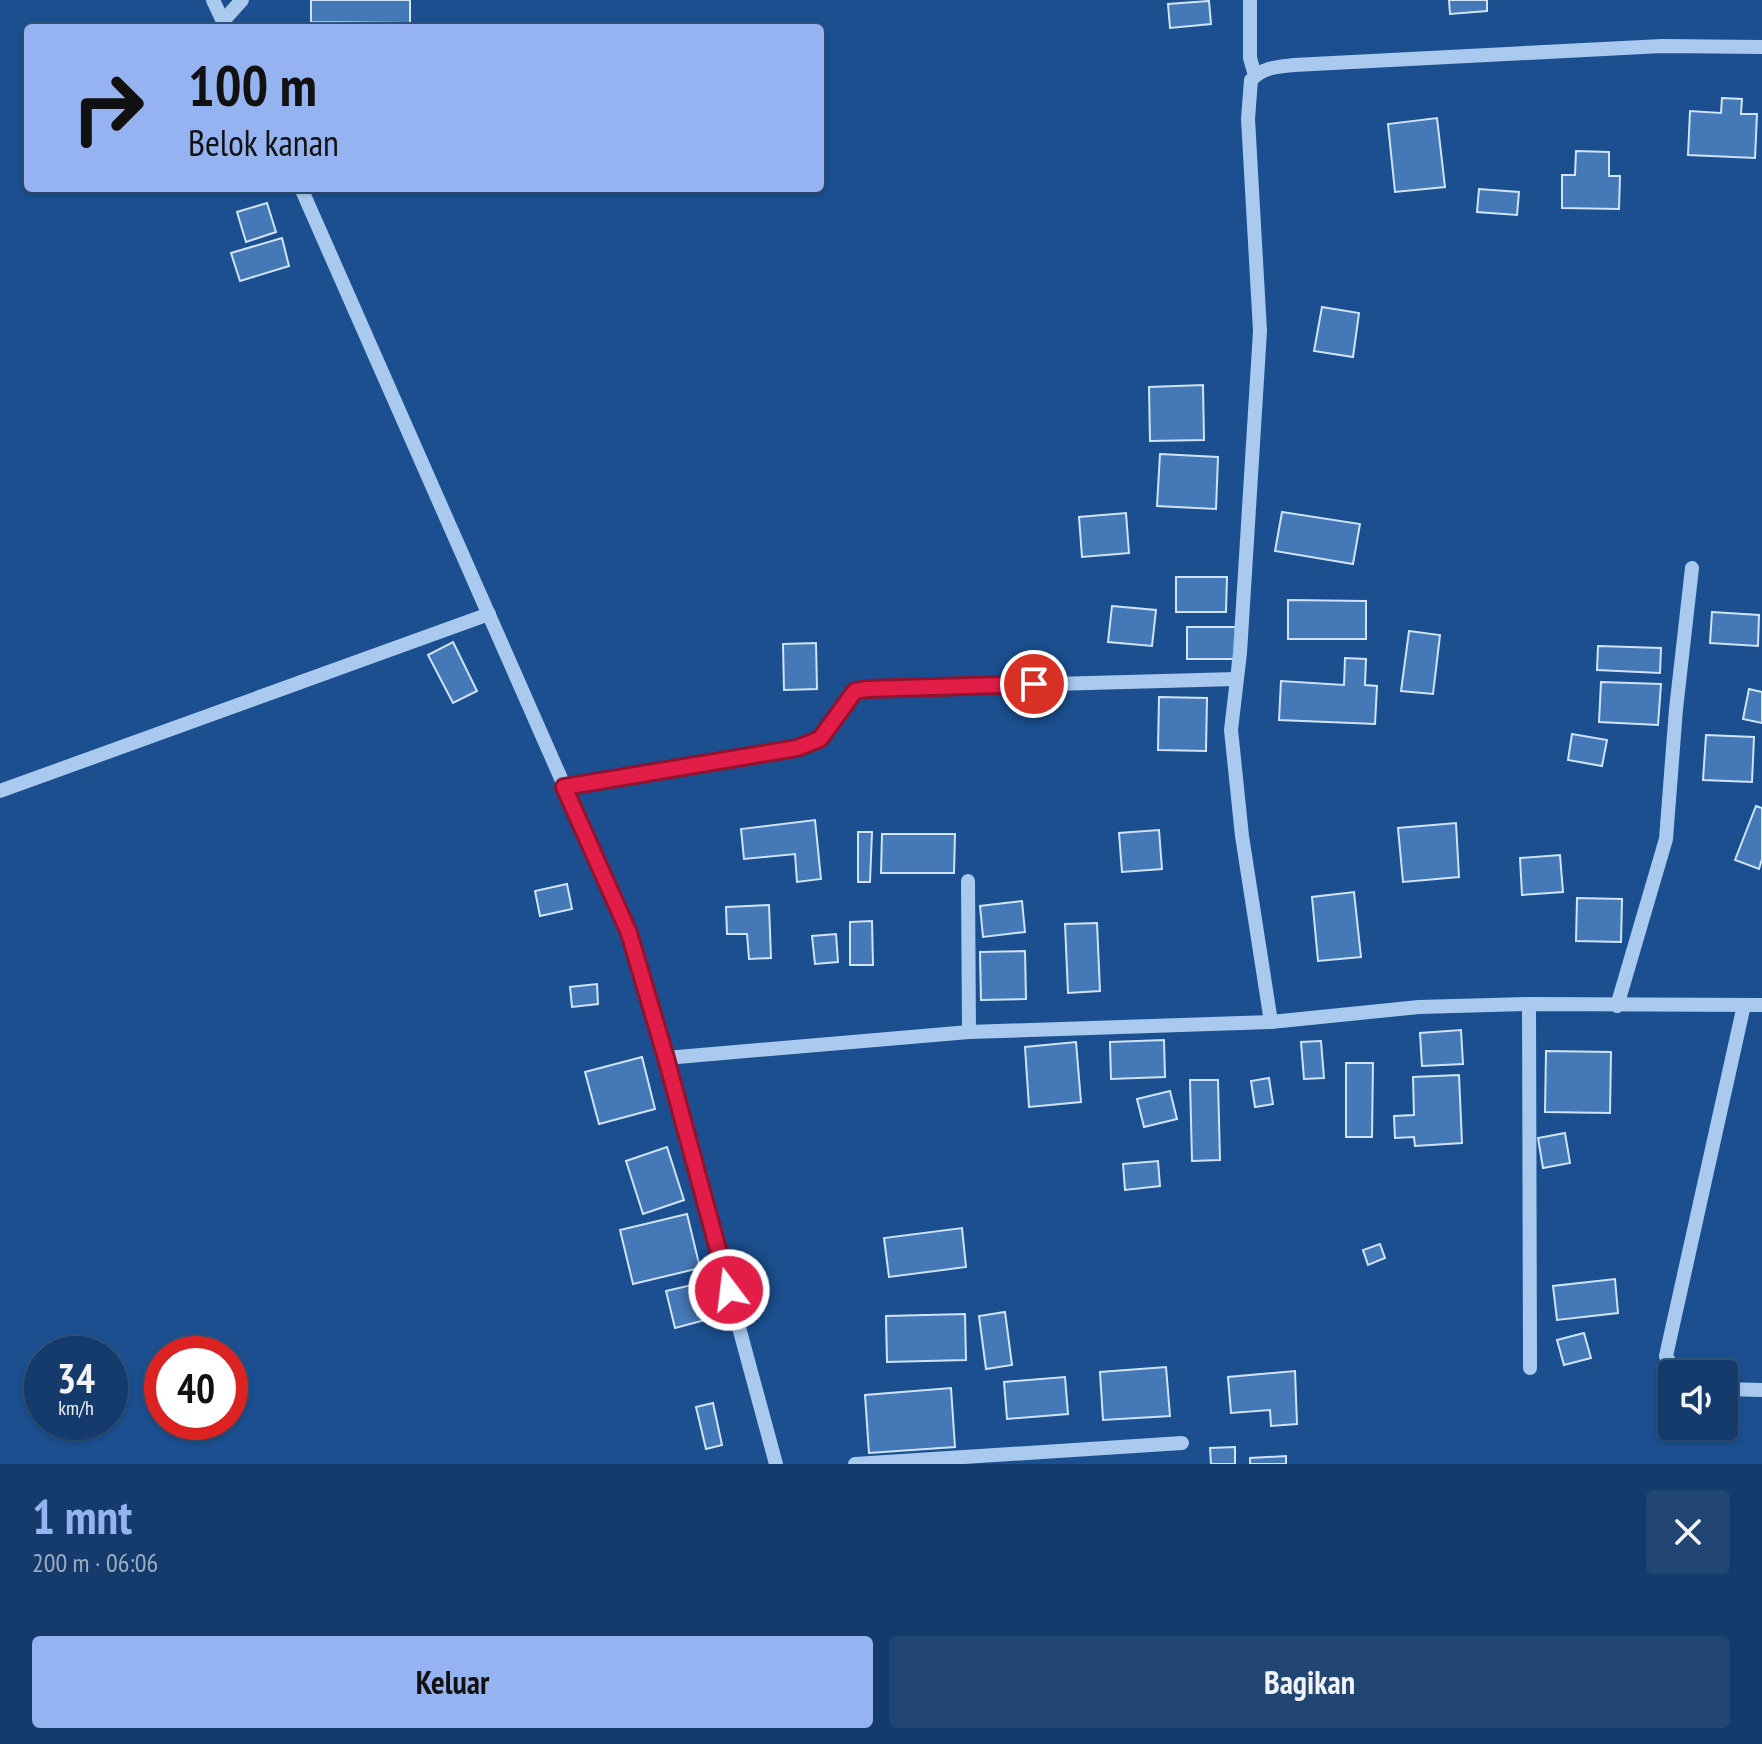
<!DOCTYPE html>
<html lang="id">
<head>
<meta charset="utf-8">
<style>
  :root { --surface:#143b6b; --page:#214673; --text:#f1f3f6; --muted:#9dadc1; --line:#33557e; --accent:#95b2f1 }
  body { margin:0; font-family:"PT Sans Narrow",sans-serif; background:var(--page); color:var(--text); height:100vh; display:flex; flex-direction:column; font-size:30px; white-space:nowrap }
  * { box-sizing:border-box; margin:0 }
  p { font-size:26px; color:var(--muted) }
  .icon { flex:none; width:44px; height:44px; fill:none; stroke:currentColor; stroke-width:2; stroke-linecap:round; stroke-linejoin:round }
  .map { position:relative; height:1464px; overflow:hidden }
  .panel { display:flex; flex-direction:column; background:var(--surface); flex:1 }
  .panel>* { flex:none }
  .banner { position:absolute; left:24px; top:24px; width:800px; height:168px; border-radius:8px; box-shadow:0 2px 6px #0004,0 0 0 2px var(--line); background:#95b2f1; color:#111; overflow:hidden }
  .fabs { position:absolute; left:1658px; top:1360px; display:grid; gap:16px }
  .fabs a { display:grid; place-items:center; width:80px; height:80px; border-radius:8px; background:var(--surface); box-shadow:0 2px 6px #0004,0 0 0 2px var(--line); font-size:40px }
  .speed { position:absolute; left:24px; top:1336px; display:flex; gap:16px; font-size:40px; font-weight:700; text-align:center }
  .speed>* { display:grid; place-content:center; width:104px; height:104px; border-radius:50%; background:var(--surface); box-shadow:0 2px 6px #0004,0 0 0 2px var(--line); line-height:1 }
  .speed small { font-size:20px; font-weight:400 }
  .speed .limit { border:12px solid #d22; background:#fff; color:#111 }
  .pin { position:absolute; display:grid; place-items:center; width:68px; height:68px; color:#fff; margin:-34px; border:4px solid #fff; border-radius:50%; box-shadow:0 2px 8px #0007 }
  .me { position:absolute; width:88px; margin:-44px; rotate:345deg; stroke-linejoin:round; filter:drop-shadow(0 0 6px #0008) }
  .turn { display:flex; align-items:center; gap:28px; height:168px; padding:0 32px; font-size:36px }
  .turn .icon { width:104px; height:104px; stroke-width:2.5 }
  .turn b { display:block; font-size:56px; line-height:68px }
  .round { display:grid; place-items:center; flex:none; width:84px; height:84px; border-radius:8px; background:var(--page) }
  .headline { display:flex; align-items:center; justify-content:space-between; height:136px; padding:0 32px }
  h1 { font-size:48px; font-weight:800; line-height:60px; color:var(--accent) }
  .action { display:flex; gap:16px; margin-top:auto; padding:16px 32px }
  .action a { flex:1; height:92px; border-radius:8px; background:var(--accent); color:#111; font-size:32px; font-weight:800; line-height:92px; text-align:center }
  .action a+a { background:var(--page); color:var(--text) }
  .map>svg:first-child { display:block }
</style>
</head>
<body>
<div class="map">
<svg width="1762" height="1464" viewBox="0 0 1762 1464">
  <rect width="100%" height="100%" fill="#1b4f8f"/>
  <!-- building -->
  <g fill="#4478b7" stroke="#cfe3fa" stroke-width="2">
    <polygon points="311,0 410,0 410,23 311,22"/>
    <polygon points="1449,0 1487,0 1487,11 1450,14"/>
    <polygon points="1209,1 1211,24 1170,28 1168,4"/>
    <polygon points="1722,98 1742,99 1741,114 1757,114 1755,158 1688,155 1690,111 1721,113"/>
    <polygon points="1437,118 1445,187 1395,192 1388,124"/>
    <polygon points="1576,151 1609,152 1609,176 1620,176 1619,209 1562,208 1562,175 1575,175"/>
    <polygon points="1479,189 1519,192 1517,215 1477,212"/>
    <polygon points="267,203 276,232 246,242 237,212"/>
    <polygon points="282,238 289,266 240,281 231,253"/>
    <polygon points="1322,307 1359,313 1353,357 1314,351"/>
    <polygon points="1203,385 1204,440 1150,441 1149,387"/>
    <polygon points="1160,454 1218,457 1216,509 1157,506"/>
    <polygon points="1282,512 1360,524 1353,564 1275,551"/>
    <polygon points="1126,513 1129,553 1082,557 1079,517"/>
    <polygon points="1176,577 1227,577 1226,612 1176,612"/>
    <polygon points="1288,600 1366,601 1366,639 1288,639"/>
    <polygon points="1112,606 1156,610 1152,646 1108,642"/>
    <polygon points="1712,612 1759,615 1758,646 1710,643"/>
    <rect x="1187" y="627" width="51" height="32"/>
    <polygon points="1409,631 1440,635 1433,694 1401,691"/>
    <polygon points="453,642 477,691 453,703 428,655"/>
    <polygon points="816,643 817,689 784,690 783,644"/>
    <polygon points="1598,646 1661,648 1660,673 1597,670"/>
    <polygon points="1345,658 1366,659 1365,685 1377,686 1375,724 1279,720 1281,681 1344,685"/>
    <polygon points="1601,682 1661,684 1658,725 1599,722"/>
    <polygon points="1749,689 1762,692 1762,723 1743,719"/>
    <polygon points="1159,697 1207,698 1206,751 1158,750"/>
    <polygon points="1572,734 1607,740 1602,766 1568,760"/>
    <polygon points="1706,735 1754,737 1752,782 1703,780"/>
    <polygon points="1756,806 1762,808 1762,859 1759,869 1735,860"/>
    <polygon points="815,820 821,879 797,882 795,854 744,859 741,829"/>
    <polygon points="1456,823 1459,877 1403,882 1398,828"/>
    <polygon points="1159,830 1162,869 1122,872 1119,833"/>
    <polygon points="858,832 872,832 870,882 858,882"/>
    <polygon points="882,834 955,834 954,873 881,873"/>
    <polygon points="1560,855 1563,892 1522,895 1520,858"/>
    <polygon points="567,884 572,909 540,916 535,891"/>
    <polygon points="1354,892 1361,957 1318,961 1312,897"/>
    <polygon points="1577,898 1622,899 1621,942 1576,941"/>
    <polygon points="1022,901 1025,932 983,937 980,906"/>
    <polygon points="769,905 771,958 749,959 747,934 727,934 726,907"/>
    <polygon points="872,921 873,965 850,965 850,922"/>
    <polygon points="1097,923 1100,991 1068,993 1065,924"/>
    <polygon points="836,934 838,962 815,964 812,936"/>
    <polygon points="1025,951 1026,999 981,1000 980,952"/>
    <polygon points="597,984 598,1004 572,1007 570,987"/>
    <polygon points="1461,1030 1463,1064 1422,1066 1420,1033"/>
    <polygon points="1164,1040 1165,1077 1111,1079 1110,1042"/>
    <polygon points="1321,1041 1324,1078 1304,1079 1301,1042"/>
    <polygon points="1076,1042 1081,1102 1029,1107 1025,1047"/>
    <polygon points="1546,1051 1611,1052 1610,1113 1545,1112"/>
    <polygon points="642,1057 655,1109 599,1124 585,1072"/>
    <polygon points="1346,1063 1373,1063 1372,1137 1346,1137"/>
    <polygon points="1459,1075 1462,1143 1415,1146 1414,1137 1395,1138 1394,1116 1414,1115 1413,1077"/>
    <polygon points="1269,1078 1273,1104 1255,1107 1251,1081"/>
    <polygon points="1190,1080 1218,1080 1220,1160 1192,1161"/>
    <polygon points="1170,1091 1177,1119 1144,1127 1137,1099"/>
    <polygon points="1565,1133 1570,1163 1543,1168 1538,1138"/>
    <polygon points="667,1147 684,1200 643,1214 626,1161"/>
    <polygon points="1158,1161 1160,1186 1125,1190 1123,1164"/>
    <polygon points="687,1214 700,1268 633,1284 620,1230"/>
    <polygon points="962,1228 966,1267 889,1277 884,1238"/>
    <polygon points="1380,1244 1385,1258 1368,1265 1363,1250"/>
    <polygon points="1615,1279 1618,1313 1557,1320 1553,1286"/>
    <polygon points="696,1284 705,1320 675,1328 666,1291"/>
    <polygon points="1005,1312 1012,1365 986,1369 979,1316"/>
    <polygon points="965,1314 966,1360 887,1362 886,1316"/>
    <polygon points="1584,1333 1591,1358 1564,1365 1557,1340"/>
    <polygon points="1166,1367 1170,1416 1103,1420 1100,1372"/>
    <polygon points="1295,1371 1297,1424 1271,1426 1270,1410 1231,1413 1228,1377"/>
    <polygon points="1065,1377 1068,1414 1007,1419 1004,1382"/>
    <polygon points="951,1388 955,1447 869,1453 865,1395"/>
    <polygon points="713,1403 722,1445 706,1449 696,1407"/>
    <polygon points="1235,1447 1235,1464 1211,1464 1210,1448"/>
    <polygon points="1286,1456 1286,1464 1250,1464 1250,1458"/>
  </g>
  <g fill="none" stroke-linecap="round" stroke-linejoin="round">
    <!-- minor -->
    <g stroke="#a9c9ee" stroke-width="14">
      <polyline points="213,0 226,28"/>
      <polyline points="1250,0 1250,58 1255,75"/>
      <polyline points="223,21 242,0"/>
      <polyline points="301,188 629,933 666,1058 776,1464"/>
      <polyline points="564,787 797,748 820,739 855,691 867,689 1236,679"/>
      <polyline points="0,791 489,614"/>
      <polyline points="968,881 969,1032"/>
      <polyline points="1529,1004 1530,1368"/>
      <polyline points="1617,1006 1666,839 1676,709 1692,568"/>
      <path d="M1271,1022L1242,836L1231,730L1240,653L1260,331L1248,119L1251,80C1263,67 1277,67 1294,65L1662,46L1762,47"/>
      <polyline points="666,1058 969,1032 1271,1022 1419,1007 1529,1004 1762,1005"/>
      <polyline points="1676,1374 1666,1356 1744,1005"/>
      <polyline points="1724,1389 1762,1390"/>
      <polyline points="855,1464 1182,1443"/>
    </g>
  </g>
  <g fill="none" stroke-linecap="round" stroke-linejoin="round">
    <defs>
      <polyline id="route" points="729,1290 666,1058 629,933 564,787 797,748 820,739 855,691 867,689 1034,684"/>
    </defs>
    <!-- route casing -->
    <use href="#route" stroke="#92132f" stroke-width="20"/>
    <!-- route -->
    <use href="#route" stroke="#e11d48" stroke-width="14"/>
  </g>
</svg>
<div class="fabs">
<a><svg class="icon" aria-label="sound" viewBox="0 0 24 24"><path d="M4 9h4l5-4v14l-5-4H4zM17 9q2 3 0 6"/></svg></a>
</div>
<div class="speed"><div>34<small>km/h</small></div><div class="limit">40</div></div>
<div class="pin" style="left:1034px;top:684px;background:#d93025"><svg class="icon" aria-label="arrive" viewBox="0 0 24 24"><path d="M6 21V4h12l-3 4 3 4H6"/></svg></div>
<svg class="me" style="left:729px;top:1290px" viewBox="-20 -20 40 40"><circle r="17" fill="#e11d48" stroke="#fff" stroke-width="3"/><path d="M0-11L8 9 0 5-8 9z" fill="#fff"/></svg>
<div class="banner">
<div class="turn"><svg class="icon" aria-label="right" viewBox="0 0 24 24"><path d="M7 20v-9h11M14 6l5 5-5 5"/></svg><div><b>100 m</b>Belok kanan</div></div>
</div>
</div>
<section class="panel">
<div class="headline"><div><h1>1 mnt</h1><p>200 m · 06:06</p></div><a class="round"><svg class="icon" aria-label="close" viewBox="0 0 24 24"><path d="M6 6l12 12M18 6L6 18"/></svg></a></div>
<div class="action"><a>Keluar</a><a>Bagikan</a></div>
</section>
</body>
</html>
